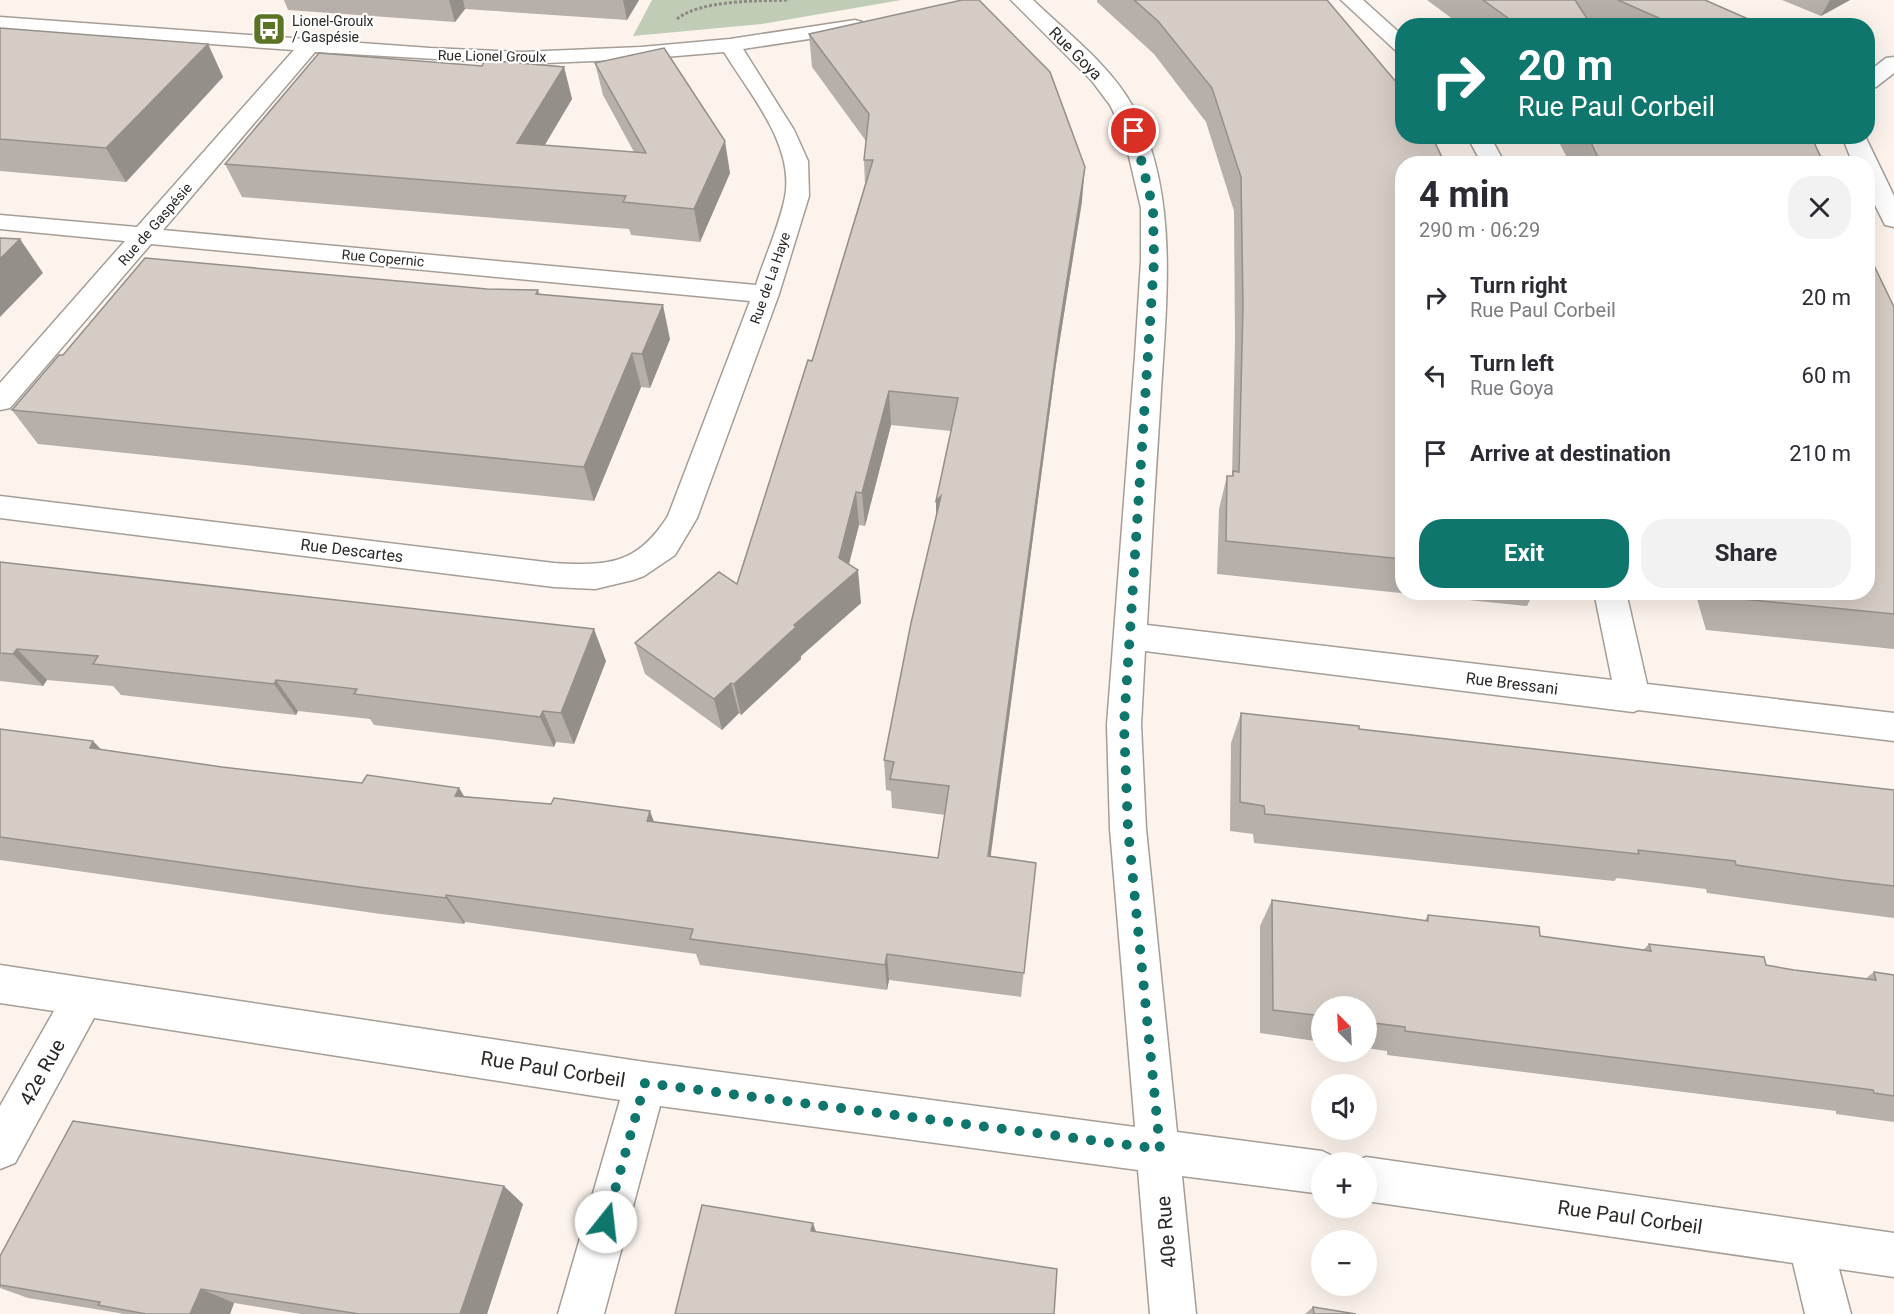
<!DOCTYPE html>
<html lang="en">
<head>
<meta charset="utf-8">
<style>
  :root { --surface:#fff; --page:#f2f2f3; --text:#2b2b33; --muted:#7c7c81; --accent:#0f766e }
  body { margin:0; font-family:Roboto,sans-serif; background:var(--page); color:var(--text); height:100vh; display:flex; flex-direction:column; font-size:22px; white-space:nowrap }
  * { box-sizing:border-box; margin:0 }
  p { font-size:20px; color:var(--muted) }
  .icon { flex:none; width:33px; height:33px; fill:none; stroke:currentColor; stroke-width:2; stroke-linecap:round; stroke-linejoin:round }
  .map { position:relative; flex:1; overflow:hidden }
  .sheet { position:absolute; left:1395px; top:156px; width:480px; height:444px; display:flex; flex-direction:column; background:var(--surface); border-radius:24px; box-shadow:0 6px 24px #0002 }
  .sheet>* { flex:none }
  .hud { position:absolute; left:1395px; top:18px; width:480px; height:126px; border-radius:24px; box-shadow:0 6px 24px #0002; background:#0f766e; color:#fff; overflow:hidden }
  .needle { width:39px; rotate:336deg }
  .controls { position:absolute; left:1311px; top:996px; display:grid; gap:12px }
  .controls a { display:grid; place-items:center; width:66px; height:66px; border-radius:50%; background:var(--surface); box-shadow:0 6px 24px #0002; font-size:30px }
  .pin { position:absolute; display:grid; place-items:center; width:51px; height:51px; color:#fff; margin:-26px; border:3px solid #fff; border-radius:50%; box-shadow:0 2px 6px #0007 }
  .me { position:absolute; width:66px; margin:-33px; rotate:16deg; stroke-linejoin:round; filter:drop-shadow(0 0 4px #0008) }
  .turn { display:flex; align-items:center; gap:21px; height:126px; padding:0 24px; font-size:27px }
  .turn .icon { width:78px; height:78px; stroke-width:2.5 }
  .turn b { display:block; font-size:42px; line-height:51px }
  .round { display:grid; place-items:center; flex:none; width:63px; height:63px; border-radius:24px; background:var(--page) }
  .summary { display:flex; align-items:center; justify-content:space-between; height:102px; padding:0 24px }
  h1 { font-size:36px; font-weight:700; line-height:45px }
  .cta { display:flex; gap:12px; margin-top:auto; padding:12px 24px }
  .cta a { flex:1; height:69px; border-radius:24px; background:var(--accent); color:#fff; font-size:24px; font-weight:700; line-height:69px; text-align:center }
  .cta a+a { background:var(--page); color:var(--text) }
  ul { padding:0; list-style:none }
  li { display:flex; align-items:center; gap:18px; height:78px; padding:0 24px }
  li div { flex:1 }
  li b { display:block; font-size:22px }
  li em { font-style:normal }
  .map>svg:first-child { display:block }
</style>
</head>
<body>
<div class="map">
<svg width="1894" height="1314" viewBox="0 0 1894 1314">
  <rect width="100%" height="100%" fill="#fcf3ec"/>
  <!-- green -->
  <polygon fill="#c0ccb5" points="652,0 901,0 762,24 633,36"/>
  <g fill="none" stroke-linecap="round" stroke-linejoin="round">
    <defs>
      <g id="minor">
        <path d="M1011,0H1033C1066,32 1109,64 1132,105C1182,193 1165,311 1160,408C1155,480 1151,553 1147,625L1612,680L1594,592H1626L1647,684L1894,713V741L1638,710L1633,712L1145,651L1141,725L1146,829L1177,1132L1322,1151L1337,1158L1339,1162H1322V1194L1182,1176L1196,1314H1150L1138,1170L660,1106L604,1314H558L620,1100L94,1018L15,1163L0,1169V1106L54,1011L0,1003V965L645,1062L1135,1127L1110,829L1107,725L1135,356L1141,261V208L1123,131L1110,105L1092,81Z"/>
        <polygon points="1341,0 1363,0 1402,35 1402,52 1395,50"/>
        <path d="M0,17L430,48L522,52L641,47L730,39L855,20L862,22L865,26L862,30L855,32L743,49L794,130L808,161L809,196L779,294L697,518L675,555L644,576L633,580L595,589L554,587L0,518V496L554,563C608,566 637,565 668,516L750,301L151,244L10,408L0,410V383L125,241L0,229V215L137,227L294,50L0,29ZM315,52L522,64L641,59L724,52C749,93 795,145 785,197C779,227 765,256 756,285L163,230Z"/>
        <polygon points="1894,57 1894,73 1876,87 1868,88 1868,72 1886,58"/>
        <polygon points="1467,136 1490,136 1505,164 1482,164"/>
        <polygon points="1842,136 1865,136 1894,196 1894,227 1885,225 1868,191 1868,164 1853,164"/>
        <polygon points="1366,1157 1894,1233 1894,1277 1839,1269 1851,1314 1805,1314 1793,1263 1366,1201 1366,1162 1354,1162"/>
      </g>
    </defs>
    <!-- minor casing -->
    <use href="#minor" stroke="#a59d96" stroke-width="3"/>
    <!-- path -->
    <path stroke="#8e8884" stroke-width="3" stroke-dasharray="3 2" stroke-linecap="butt" d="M677,19C700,0 758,1 789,0"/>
    <!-- minor -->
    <use href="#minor" fill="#fff" fill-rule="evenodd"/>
  </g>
  <!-- wall -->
  <g fill="#b7afa9">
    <polygon points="284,0 639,0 627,20 465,9 455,22 288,10"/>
    <polygon points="1097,0 1327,0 1402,164 1402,592 1534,592 1527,606 1217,574 1219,509 1227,476 1232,476 1235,340 1234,211 1206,122 1154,54 1097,2"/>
    <polygon points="1427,0 1705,0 1764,26 1462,26"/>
    <polygon points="1782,0 1850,0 1821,16"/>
    <polygon points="0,28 208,44 223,77 126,182 0,171"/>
    <polygon points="809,34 1082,201 1056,364 990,857 1036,863 1021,997 889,980 887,990 700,965 696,954 465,922 464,924 381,914 0,860 0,729 101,749 222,767 362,783 459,788 464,796 654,822 938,858 945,815 892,808 891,791 886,790 884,760 936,515 951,431 891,425 865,526 859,525 849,564 861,603 801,656 801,659 741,715 739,713 722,730 645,674 635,643 737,584 812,361 865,184 864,160 866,141 812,67"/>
    <polygon points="595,63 730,173 700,242 631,235 629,229 242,197 225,164 482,66 564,67 572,99 545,145 634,152 603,95"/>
    <polygon points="1556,136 1811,136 1824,164 1570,164"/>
    <polygon points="487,289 538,290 540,294 670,339 650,388 641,387 594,501 38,444 12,410 63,355"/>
    <polygon points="1894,307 1894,649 1706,630 1695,592 1868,592"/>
    <polygon points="0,562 606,661 574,744 556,742 554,747 374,725 370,719 298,711 296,715 121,695 113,686 47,680 43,686 0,681"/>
    <polygon points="1241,713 1359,729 1894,790 1894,918 1809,907 1707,893 1706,889 1617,878 1614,881 1254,843 1253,834 1230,831 1231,743"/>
    <polygon points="1272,900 1425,920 1428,915 1540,936 1643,950 1649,944 1794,970 1865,979 1874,972 1894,975 1894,1122 1836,1114 1836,1111 1387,1055 1387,1051 1366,1048 1366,1006 1322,1006 1322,1042 1260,1033 1260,926"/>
    <polygon points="523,1204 487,1314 301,1314 234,1303 230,1314 123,1314 119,1313 28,1298 0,1288 0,1256"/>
    <polygon points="1313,1307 1356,1314 1305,1314"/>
  </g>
  <!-- shaded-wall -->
  <g fill="#958f8a">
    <polygon points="449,0 463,0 465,9 455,22"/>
    <polygon points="623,0 639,0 627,20"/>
    <polygon points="1830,0 1850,0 1821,16"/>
    <polygon points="208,44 223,77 126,182 106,148"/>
    <polygon points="564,67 572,99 526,176 517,143"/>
    <polygon points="725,141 730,173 700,242 694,209"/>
    <polygon points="1085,167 1082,201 1056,364 987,884 988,856 1059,330"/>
    <polygon points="20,239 43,273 0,317 0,259"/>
    <polygon points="663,305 670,339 650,388 642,354"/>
    <polygon points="632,353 641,387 594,501 584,467"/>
    <polygon points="889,391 891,425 865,526 862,493"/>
    <polygon points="856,492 859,525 844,583 858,570 861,603 801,656 801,659 741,715 734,684 794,625 839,558"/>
    <polygon points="941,496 936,534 936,501"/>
    <polygon points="594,629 606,661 574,744 561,713"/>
    <polygon points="17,649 47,680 43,686 13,654"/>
    <polygon points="276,680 298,711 296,715 274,684"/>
    <polygon points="731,683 739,713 722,730 714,699"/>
    <polygon points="543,711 556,742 554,747 540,717"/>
    <polygon points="93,741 122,771 90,748"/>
    <polygon points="459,788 476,817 455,796"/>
    <polygon points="650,811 661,840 647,821"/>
    <polygon points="446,895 465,922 464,924 446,898"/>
    <polygon points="887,954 889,980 887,990 885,965"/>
    <polygon points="504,1186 523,1204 487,1314 460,1314"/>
    <polygon points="813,1223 819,1240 811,1231"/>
    <polygon points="201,1289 234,1303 230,1314 190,1314"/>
  </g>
  <!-- building -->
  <g fill="#d5ccc5" stroke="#958f8a" stroke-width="1.5">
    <polygon points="962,0 979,0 1050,72 1085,167 1059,330 988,856 1036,863 1024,973 887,954 885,965 690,939 693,929 446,895 446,898 359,887 0,837 0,729 93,741 90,748 222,767 362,783 367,775 459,788 455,796 551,804 554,798 650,811 647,821 938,858 949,786 890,779 894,762 884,760 911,623 941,496 936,501 958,398 889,391 862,493 856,492 839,558 858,570 794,625 796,627 734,684 731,683 714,699 635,643 719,572 737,584 808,360 812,361 873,160 864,160 869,114 809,34"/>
    <polygon points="1134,0 1327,0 1402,89 1402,136 1432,136 1445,164 1402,164 1402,559 1226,541 1227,476 1233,476 1233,471 1239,472 1243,306 1241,177 1212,88 1158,21"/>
    <polygon points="1483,0 1575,0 1592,26 1519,26"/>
    <polygon points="1618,0 1705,0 1764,26 1677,26"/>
    <polygon points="0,28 208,44 106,148 0,139"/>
    <polygon points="664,48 725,141 694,209 623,202 626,196 225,164 319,53 482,66 485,60 564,67 517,143 646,153 595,63"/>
    <polygon points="1588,136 1701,136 1740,141 1738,136 1811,136 1824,164 1601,164"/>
    <polygon points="0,238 20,239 0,259"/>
    <polygon points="1868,253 1894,307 1894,614 1731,598 1729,592 1868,592"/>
    <polygon points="145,258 487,289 538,290 536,294 663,305 642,354 632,353 584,467 12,410 59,355 63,355"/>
    <polygon points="0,562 594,629 561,713 543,711 540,717 354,694 357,689 276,680 274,684 93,664 98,656 17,649 13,654 0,653"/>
    <polygon points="1241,713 1359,726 1359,729 1894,790 1894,886 1842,880 1736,865 1735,861 1638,850 1639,854 1265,814 1264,806 1240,802"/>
    <polygon points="1272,900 1428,921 1428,915 1539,927 1540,936 1651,951 1649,944 1764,957 1766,965 1794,970 1876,980 1874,972 1894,975 1894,1096 1874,1093 1873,1090 1405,1031 1405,1027 1366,1022 1366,1006 1322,1006 1322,1016 1273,1010"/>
    <polygon points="73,1121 504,1186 460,1314 359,1314 201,1289 190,1314 146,1314 98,1305 100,1302 0,1285 0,1256"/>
    <polygon points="702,1205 813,1223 811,1231 1057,1269 1054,1314 675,1314"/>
    <polygon points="1313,1307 1356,1314 1314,1314"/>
  </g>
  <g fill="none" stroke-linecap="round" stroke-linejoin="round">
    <!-- route -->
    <polyline stroke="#0f766e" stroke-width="10" stroke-dasharray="0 18" points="606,1222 645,1083 1160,1149 1128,829 1124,725 1154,261 1153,208 1134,131"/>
  </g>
  <!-- icons -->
  <defs>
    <symbol id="bus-square" viewBox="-11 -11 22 22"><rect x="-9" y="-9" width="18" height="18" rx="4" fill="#5b7325" stroke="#fff"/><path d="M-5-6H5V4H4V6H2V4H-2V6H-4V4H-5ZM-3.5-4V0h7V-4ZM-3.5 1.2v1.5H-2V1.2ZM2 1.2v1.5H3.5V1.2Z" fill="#fff"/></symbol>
  </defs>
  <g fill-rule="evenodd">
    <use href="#bus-square" x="250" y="10" width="38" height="38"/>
  </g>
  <g text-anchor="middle" stroke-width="4.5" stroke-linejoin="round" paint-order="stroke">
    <!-- far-poi labels -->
    <g font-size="14" fill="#2b2825" stroke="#fff" text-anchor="start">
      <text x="292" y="26">Lionel-Groulx<tspan x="292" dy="16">/ Gaspésie</tspan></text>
    </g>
    <!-- far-street labels -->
    <g font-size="14" fill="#2b2825" stroke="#fff">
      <text transform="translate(492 56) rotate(1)" y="5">Rue Lionel Groulx</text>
      <text transform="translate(155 224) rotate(-49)" y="5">Rue de Gaspésie</text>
      <text transform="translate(383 258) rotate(5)" y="5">Rue Copernic</text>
      <text transform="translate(770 278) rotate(-71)" y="5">Rue de La Haye</text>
    </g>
    <!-- street labels -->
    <g font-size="16" fill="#2b2825" stroke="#fff">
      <text transform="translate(1076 53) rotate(45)" y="6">Rue Goya</text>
      <text transform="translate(352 550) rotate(7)" y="6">Rue Descartes</text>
      <text transform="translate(1512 683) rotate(7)" y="6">Rue Bressani</text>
    </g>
    <!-- near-street labels -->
    <g font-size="20" fill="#2b2825" stroke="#fff">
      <text transform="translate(553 1069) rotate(9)" y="7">Rue Paul Corbeil</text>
      <text transform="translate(42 1072) rotate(-61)" y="7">42e Rue</text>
      <text transform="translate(1630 1217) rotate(8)" y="7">Rue Paul Corbeil</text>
      <text transform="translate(1166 1232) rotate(-95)" y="7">40e Rue</text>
    </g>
  </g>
</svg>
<div class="controls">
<a><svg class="needle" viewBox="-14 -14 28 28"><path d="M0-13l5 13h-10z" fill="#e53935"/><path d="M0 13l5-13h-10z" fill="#7c7c81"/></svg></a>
<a><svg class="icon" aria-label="sound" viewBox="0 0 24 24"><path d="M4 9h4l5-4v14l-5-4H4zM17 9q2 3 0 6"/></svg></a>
<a>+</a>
<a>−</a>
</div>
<div class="pin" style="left:1134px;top:131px;background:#d93025"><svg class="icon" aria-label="arrive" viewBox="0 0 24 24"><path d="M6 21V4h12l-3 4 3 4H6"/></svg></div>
<svg class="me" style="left:606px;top:1222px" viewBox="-20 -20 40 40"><circle r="19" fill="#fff"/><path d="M0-13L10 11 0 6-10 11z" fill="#0f766e"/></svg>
<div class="hud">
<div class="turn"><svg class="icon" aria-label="right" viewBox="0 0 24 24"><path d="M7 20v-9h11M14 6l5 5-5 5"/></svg><div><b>20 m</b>Rue Paul Corbeil</div></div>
</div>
<section class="sheet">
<div class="summary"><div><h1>4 min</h1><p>290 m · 06:29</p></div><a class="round"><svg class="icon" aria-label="close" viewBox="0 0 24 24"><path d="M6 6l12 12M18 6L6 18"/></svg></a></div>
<ul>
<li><svg class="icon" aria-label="right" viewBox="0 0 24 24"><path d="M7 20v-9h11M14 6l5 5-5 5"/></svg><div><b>Turn right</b><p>Rue Paul Corbeil</p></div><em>20 m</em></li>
<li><svg class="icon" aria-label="left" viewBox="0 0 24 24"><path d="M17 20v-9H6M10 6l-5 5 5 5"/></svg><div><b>Turn left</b><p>Rue Goya</p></div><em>60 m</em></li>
<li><svg class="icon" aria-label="arrive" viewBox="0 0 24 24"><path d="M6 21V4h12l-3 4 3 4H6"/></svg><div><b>Arrive at destination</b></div><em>210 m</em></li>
</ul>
<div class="cta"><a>Exit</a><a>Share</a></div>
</section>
</div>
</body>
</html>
